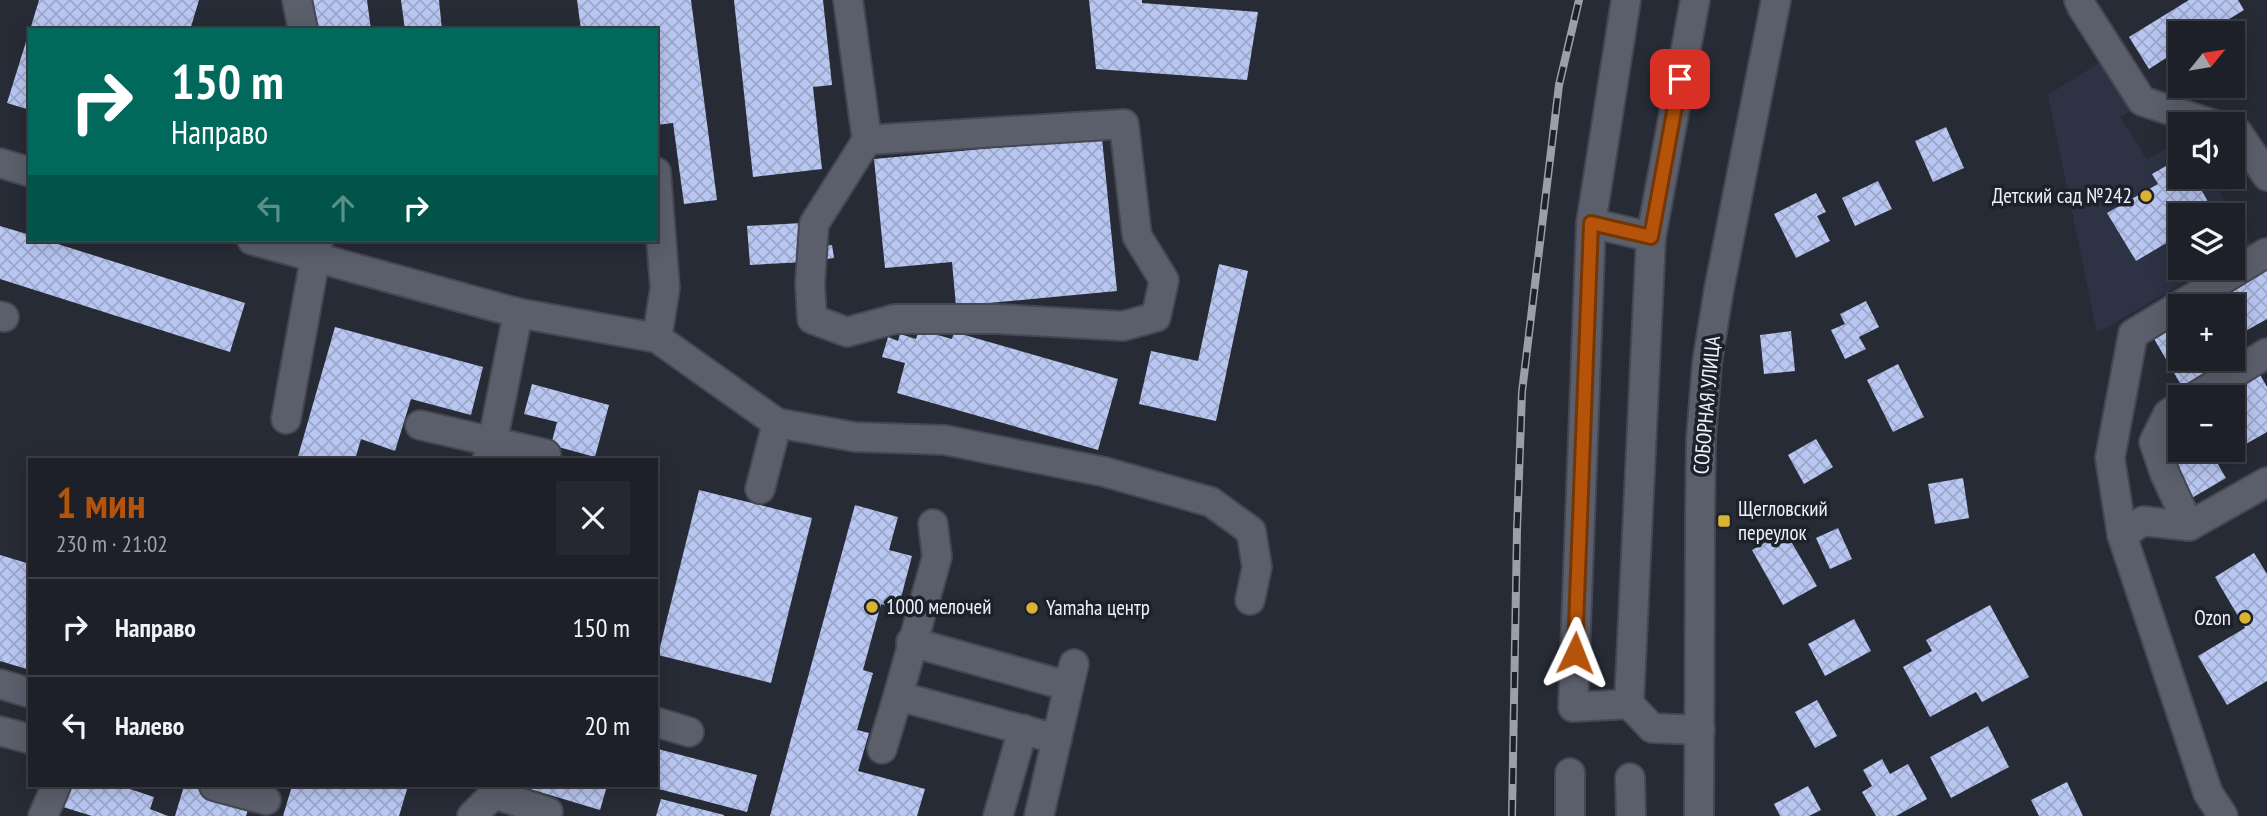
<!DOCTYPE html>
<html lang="ru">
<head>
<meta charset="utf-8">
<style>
  :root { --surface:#1d2028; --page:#252830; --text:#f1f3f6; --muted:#a0a3a8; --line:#3b3e45; --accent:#b45309 }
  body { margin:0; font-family:"PT Sans Narrow",sans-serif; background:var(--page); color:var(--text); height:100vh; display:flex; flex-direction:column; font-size:26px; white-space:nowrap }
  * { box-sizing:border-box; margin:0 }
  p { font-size:23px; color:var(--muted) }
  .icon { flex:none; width:38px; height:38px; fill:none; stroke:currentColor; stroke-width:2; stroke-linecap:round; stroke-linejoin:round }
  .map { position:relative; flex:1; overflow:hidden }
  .details { position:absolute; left:28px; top:458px; width:630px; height:329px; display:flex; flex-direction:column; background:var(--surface); border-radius:0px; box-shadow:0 4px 18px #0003,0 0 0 2px var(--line) }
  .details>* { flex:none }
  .guide { position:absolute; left:28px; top:28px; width:630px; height:214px; border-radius:0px; box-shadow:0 4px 18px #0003,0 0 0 2px var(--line); background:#00695c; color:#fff; overflow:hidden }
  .needle { width:46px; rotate:60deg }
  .fabs { position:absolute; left:2168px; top:21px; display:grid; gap:14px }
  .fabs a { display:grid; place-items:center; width:77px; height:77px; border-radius:0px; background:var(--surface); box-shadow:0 4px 18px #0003,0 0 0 2px var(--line); font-size:35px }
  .pin { position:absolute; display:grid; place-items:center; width:60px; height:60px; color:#fff; margin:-30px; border-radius:14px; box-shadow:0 4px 10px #0006 }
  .me { position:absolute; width:77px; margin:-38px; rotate:2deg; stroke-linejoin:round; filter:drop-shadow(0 0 5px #0008) }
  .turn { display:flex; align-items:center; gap:24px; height:147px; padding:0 28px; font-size:32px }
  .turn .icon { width:91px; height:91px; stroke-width:2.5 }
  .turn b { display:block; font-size:49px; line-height:60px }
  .lanes { display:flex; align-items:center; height:66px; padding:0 28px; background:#0003; justify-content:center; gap:35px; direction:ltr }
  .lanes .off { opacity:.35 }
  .round { display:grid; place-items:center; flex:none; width:74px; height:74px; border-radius:0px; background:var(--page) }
  .head { display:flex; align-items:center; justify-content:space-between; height:119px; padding:0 28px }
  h1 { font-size:42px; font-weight:700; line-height:52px; color:var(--accent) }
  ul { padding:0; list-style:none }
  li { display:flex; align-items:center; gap:21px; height:98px; padding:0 28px; border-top:2px solid var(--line) }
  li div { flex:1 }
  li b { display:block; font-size:26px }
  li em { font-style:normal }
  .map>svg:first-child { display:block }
</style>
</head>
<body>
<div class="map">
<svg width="2267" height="816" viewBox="0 0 2267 816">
  <defs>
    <pattern id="building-cross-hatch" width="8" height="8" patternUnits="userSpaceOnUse" patternTransform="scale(1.75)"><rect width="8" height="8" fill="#b8c6f2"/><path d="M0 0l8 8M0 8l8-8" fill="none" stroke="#9ca6c8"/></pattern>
  </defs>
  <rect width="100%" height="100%" fill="#272b36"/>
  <!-- built -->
  <polygon fill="#2d3344" points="2105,59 2135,108 2120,117 2147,160 2180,140 2180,177 2211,177 2251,243 2233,254 2233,215 2180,215 2180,268 2209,268 2097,333 2048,95"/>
  <!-- building -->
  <g fill="url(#building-cross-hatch)">
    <polygon points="39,0 199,0 190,30 30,30"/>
    <polygon points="313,0 367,0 371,30 316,30"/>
    <polygon points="401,0 439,0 442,30 405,30"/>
    <polygon points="577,0 691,0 717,200 684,204 673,123 656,125 656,30 581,30"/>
    <polygon points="734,0 823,0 832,85 813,87 822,169 753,177"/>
    <polygon points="1089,0 1142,0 1142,3 1258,12 1247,80 1096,69"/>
    <polygon points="2189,0 2238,0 2244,10 2206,33 2180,33 2180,49 2149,69 2129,37"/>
    <polygon points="29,32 30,32 30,110 7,103"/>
    <polygon points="1946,127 1964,168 1933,182 1915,141"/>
    <polygon points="1102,138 1117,291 956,306 952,262 885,268 874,159"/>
    <polygon points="2180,158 2180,177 2197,177 2205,190 2202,191 2212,209 2202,215 2180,215 2180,235 2136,261 2107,213 2158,184 2152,174"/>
    <polygon points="1878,181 1892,209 1855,226 1842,198"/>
    <polygon points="1816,193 1826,212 1817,216 1830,241 1796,258 1774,214"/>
    <polygon points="802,223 805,262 750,265 747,226"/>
    <polygon points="0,226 30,235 30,240 45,240 245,303 230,352 0,279"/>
    <polygon points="832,245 834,258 826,259 824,246"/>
    <polygon points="1219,264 1248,271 1216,421 1139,404 1151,351 1198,361"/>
    <polygon points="2267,270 2267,319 2233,338 2233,306 2205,306"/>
    <polygon points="1866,301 1879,327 1859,337 1866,349 1845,359 1831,330 1845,324 1840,314"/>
    <polygon points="2180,321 2180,359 2212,359 2218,370 2184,390 2153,337"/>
    <polygon points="335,327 483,367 471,415 411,399 395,451 361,439 355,460 297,460"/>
    <polygon points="919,330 952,339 954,332 1118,379 1098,450 897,393 905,363 882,357 888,337 898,341 900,334 916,339"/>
    <polygon points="1791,331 1795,371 1764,374 1760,335"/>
    <polygon points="1898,364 1924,417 1893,432 1867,380"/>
    <polygon points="2259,373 2267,387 2267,432 2216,461 2226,478 2190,499 2164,452 2180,443 2180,450 2233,450 2233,413 2236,411 2233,405 2233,397 2229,397 2226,392"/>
    <polygon points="532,384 609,405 595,457 551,445 557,422 524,414"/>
    <polygon points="1816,439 1833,467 1804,484 1788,455"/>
    <polygon points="1963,478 1969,518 1935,524 1928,484"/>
    <polygon points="699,490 812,518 771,683 658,655"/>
    <polygon points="855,505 898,517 889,550 912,556 898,609 881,604 863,670 873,673 857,730 869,733 858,771 925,789 917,816 770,816"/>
    <polygon points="1838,528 1852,559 1830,569 1816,538"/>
    <polygon points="1785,531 1817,586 1783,605 1752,550"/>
    <polygon points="2254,553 2267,574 2267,681 2227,705 2198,656 2245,628 2215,577"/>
    <polygon points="0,555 30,564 30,670 0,661"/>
    <polygon points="1990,605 2029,677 1982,702 1976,692 1930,717 1903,667 1932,651 1926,640"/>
    <polygon points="1854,619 1871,651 1825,676 1808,644"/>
    <polygon points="1817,700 1837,736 1815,748 1795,712"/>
    <polygon points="1988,726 2009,767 1951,798 1930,757"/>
    <polygon points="658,749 757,775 747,812 651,787 656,786"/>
    <polygon points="1882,759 1890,774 1908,764 1927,799 1896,816 1876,816 1862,792 1872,786 1863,770"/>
    <polygon points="2067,782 2083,816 2039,816 2031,800"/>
    <polygon points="70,786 121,786 154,797 150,809 168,816 92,816 63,807"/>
    <polygon points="184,786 194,786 250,803 246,816 175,816"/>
    <polygon points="292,786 408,786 399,816 283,816"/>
    <polygon points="520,786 607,786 600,810"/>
    <polygon points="1808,786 1821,810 1809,816 1780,816 1774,804"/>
    <polygon points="661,799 724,815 724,816 656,816"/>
  </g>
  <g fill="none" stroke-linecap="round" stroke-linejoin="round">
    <defs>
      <g id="minor">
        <polyline points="297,0 303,30"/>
        <polyline points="848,0 867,140 1124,124 1137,236 1164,280 1156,317 1123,326 998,319 895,319 847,332 812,319 810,284 814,224 867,140"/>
        <polyline points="1626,0 1591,223 1573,707 1629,704"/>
        <polyline points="1695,0 1651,237 1629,704 1652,728 1700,730"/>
        <polyline points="2079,0 2082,7 2142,101 2212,124"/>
        <polyline points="2233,131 2238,133 2267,176"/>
        <polyline points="0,163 30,172"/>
        <polyline points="656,172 665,288 657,338"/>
        <polyline points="1591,223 1651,237"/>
        <polyline points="252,240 518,313 657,338 777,423 855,437 945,440 1105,472 1211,502 1251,531 1257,567 1250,600"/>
        <polyline points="0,316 4,317"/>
        <polyline points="2195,397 2267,353"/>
        <polyline points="2180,406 2168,414 2154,442 2165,474 2189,526"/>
        <polyline points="286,419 318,242"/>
        <polyline points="420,425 546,454 544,460"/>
        <polyline points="487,460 493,440 518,313"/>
        <polyline points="760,489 777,423"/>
        <polyline points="2122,535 2110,458 2133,334 2266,253"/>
        <polyline points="911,642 1068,686"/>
        <polyline points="0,684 30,693"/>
        <polyline points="898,696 937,557 933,524"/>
        <polyline points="656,722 689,732"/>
        <polyline points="0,731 30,739"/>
        <polyline points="882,749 898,696 1057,739"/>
        <polyline points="1570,773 1570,816"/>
        <polyline points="1630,778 1631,816"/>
        <polyline points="214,786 266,800"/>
        <polyline points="43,816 56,786"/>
        <polyline points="472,816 494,794 548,812"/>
        <polyline points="998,816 1023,729"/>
        <polyline points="1039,816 1074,664"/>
        <polyline points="1699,816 1700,519 1701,439 1707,363 1719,289 1776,0"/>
        <polyline points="2223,816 2208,793 2122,535 2143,521 2189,526 2267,482"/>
      </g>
    </defs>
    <!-- minor casing -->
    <use href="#minor" stroke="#454852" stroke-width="32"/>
    <!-- minor -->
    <use href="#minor" stroke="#5b5f6c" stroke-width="28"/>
    <defs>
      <polyline id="rail" points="1512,816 1517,530 1522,392 1559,85 1579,0"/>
    </defs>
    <!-- rail casing -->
    <use href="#rail" stroke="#9b9fa8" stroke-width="8"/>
    <!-- rail -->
    <use href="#rail" stroke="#1d212c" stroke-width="5" stroke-dasharray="16" stroke-linecap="butt"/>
  </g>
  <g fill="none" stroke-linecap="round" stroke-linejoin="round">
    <defs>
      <polyline id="route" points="1575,653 1591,223 1651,237 1680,79"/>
    </defs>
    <!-- route casing -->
    <use href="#route" stroke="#753606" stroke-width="18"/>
    <!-- route -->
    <use href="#route" stroke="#b45309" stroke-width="12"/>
  </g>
  <!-- markers -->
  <g fill="#dbb333" stroke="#1d212c" stroke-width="2.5">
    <circle cx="2146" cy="196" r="7"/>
    <rect x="1717" y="514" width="14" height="14" rx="3.5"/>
    <circle cx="872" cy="607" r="7"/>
    <circle cx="1032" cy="608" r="7"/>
    <circle cx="2245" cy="618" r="7"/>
  </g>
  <g text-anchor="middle" stroke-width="7" stroke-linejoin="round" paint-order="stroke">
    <!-- poi labels -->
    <g font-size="21" fill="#eef1f9" stroke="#1d212c" text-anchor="start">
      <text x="2132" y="203" text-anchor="end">Детский сад №242</text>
      <text x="1738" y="516">Щегловский<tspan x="1738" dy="24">переулок</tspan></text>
      <text x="886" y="614">1000 мелочей</text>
      <text x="1046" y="615">Yamaha центр</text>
      <text x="2231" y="625" text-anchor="end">Ozon</text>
    </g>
    <!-- street labels -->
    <g font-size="21" fill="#eef1f9" stroke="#1d212c">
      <text transform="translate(1707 405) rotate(-85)" y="7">СОБОРНАЯ УЛИЦА</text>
    </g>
  </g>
</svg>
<div class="fabs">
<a><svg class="needle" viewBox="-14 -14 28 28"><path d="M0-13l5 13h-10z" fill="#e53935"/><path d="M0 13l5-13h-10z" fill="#a0a3a8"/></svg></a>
<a><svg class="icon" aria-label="sound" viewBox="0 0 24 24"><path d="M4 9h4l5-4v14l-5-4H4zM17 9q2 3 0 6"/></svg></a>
<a><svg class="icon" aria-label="layers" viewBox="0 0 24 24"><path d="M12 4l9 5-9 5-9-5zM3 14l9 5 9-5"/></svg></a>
<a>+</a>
<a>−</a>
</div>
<div class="pin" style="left:1680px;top:79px;background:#d93025"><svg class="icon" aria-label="arrive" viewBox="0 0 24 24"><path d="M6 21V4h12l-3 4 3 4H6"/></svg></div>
<svg class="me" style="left:1575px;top:653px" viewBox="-20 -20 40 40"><path d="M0-17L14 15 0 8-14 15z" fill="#b45309" stroke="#fff" stroke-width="4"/></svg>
<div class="guide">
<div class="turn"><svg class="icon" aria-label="right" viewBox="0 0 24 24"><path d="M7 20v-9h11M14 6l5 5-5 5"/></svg><div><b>150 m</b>Направо</div></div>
<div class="lanes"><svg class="icon off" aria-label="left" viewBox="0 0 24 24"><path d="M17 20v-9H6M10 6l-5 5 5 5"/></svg><svg class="icon off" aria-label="ahead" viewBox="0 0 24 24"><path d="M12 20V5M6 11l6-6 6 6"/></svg><svg class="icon" aria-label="right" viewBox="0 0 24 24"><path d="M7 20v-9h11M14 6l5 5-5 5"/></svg></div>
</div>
<section class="details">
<div class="head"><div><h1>1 мин</h1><p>230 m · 21:02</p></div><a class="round"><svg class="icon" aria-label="close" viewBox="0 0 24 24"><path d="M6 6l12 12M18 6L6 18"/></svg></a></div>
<ul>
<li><svg class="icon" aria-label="right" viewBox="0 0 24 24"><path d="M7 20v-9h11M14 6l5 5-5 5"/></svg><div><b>Направо</b></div><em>150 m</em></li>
<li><svg class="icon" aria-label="left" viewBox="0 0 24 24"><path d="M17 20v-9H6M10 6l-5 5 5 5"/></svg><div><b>Налево</b></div><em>20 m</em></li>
</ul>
</section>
</div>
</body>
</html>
